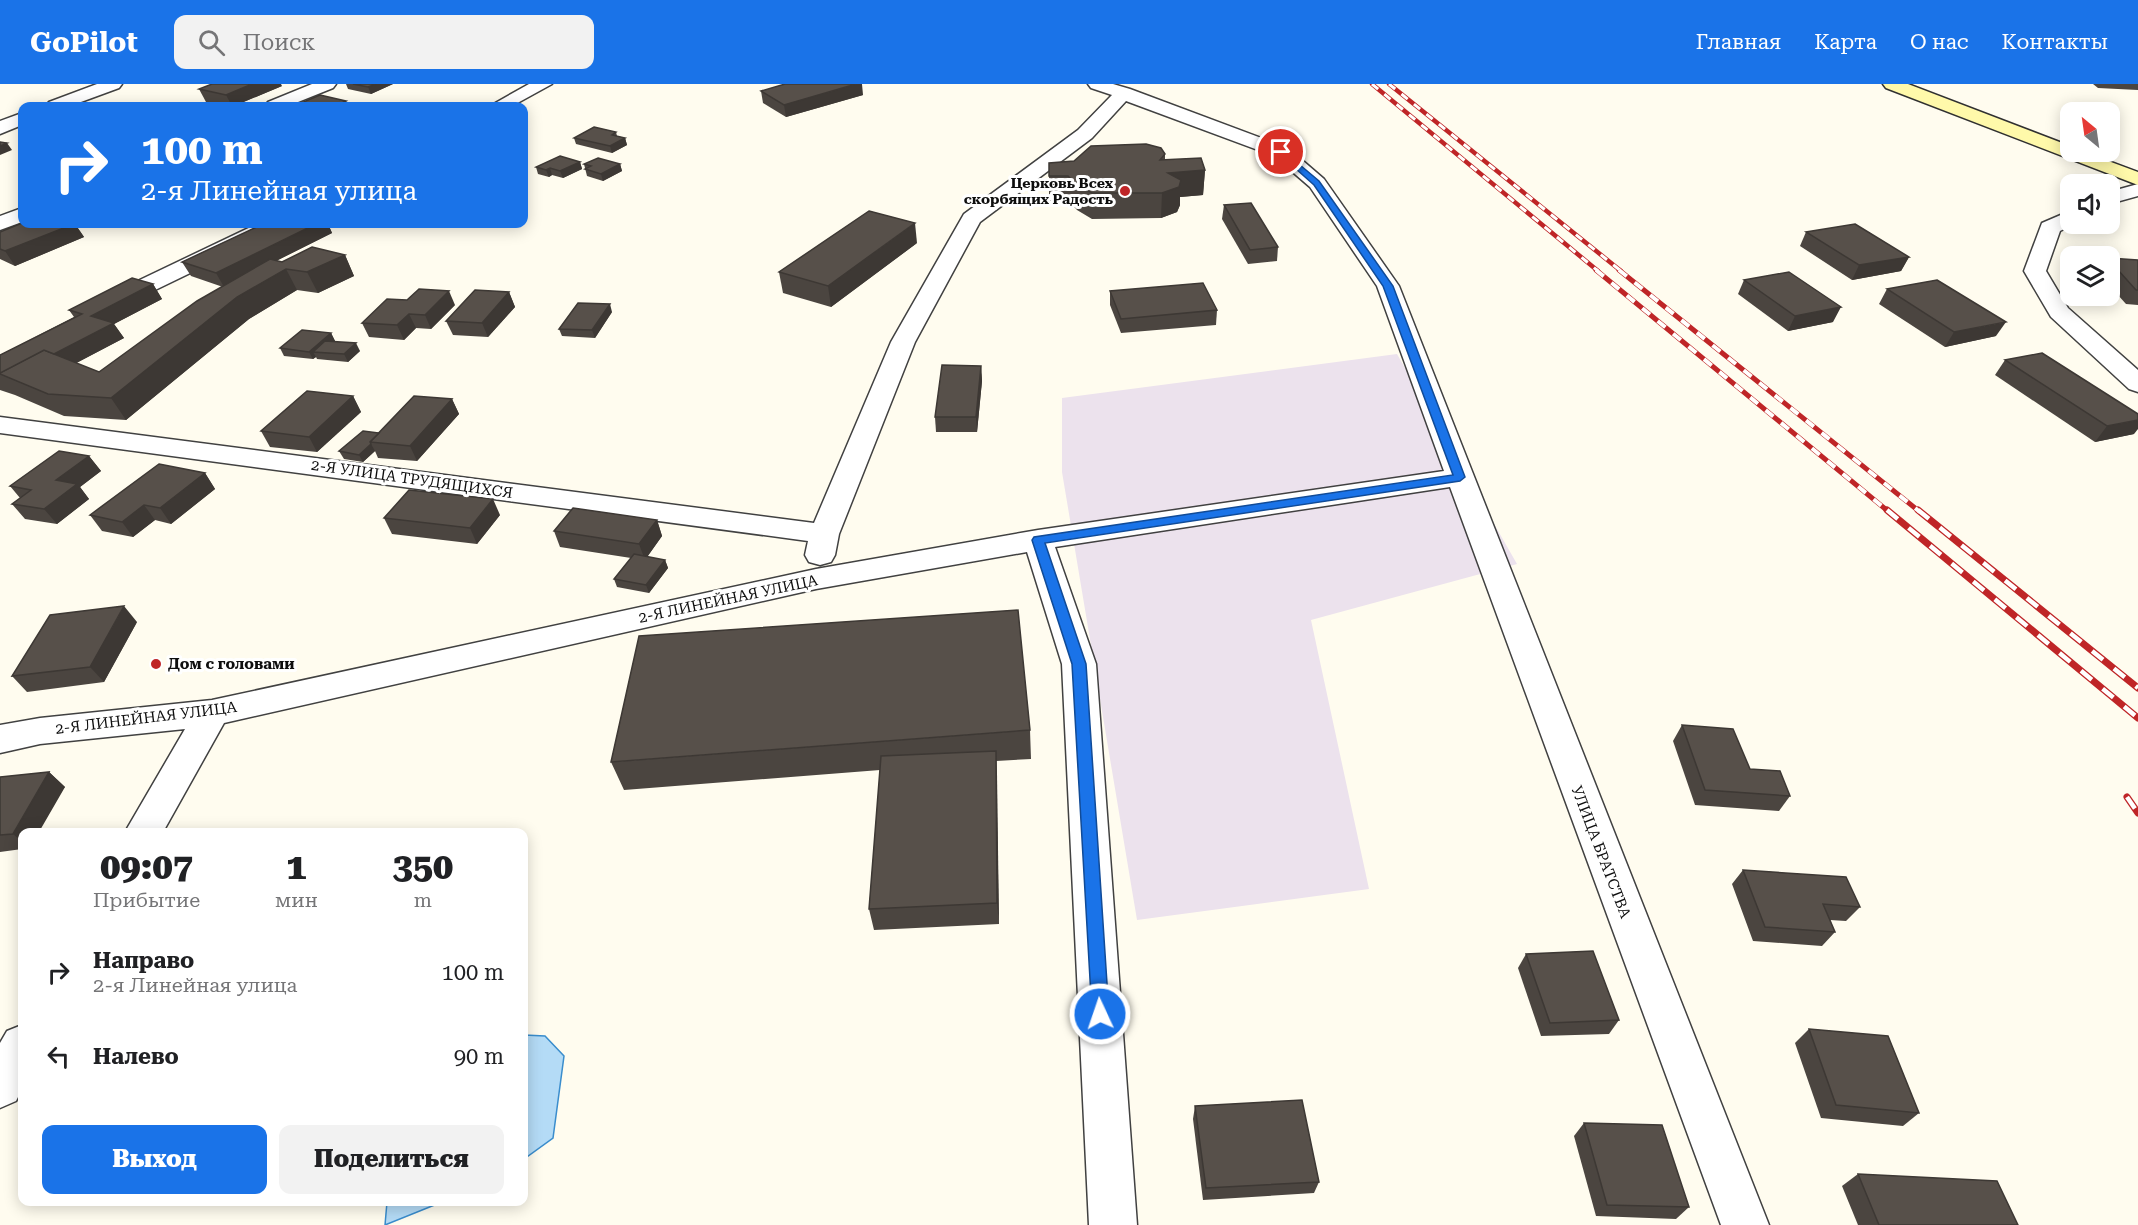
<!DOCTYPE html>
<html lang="ru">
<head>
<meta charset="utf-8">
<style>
  :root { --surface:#fff; --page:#f2f2f2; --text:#202124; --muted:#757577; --accent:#1a73e8 }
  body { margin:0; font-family:"Roboto Serif",serif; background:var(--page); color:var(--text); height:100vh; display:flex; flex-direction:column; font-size:22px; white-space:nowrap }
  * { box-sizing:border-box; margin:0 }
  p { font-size:20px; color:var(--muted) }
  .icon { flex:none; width:33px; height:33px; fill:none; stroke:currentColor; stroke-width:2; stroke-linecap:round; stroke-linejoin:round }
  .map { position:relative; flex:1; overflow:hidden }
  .side { position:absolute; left:18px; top:744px; width:510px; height:378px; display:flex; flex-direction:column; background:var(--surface); border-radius:12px; box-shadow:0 3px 15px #0003 }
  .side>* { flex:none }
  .guide { position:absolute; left:18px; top:18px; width:510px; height:126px; border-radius:12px; box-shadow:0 3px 15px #0003; background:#1a73e8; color:#fff; overflow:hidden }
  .needle { width:39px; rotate:331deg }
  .fabs { position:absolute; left:2060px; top:18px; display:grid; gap:12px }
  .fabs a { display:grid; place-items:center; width:60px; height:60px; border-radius:12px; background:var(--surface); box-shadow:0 3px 15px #0003; font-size:30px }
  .pin { position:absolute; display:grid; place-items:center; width:51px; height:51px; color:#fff; margin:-26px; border:3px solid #fff; border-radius:50%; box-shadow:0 2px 6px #0007 }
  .me { position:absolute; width:66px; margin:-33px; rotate:357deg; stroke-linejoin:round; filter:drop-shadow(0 0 4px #0008) }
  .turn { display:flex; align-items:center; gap:21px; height:126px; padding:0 24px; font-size:27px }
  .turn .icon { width:78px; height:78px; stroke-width:2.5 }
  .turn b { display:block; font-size:42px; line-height:51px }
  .eta { display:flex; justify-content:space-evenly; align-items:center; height:102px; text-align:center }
  .eta b { font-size:36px; font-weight:800; line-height:42px }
  .action { display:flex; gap:12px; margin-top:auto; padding:12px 24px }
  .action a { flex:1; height:69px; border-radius:12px; background:var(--accent); color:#fff; font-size:24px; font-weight:800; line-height:69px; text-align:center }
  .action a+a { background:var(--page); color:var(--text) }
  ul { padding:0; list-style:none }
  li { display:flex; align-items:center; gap:18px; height:84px; padding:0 24px }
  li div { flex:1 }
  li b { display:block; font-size:22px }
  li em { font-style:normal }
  header { display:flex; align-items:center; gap:36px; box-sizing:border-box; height:84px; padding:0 30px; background:var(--accent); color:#fff }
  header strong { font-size:28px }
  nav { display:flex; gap:33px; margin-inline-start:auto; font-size:21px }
  .search { width:420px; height:54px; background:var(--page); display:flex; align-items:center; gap:15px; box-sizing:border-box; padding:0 21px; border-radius:12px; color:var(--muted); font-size:22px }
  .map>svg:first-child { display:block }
</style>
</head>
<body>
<header>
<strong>GoPilot</strong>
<div class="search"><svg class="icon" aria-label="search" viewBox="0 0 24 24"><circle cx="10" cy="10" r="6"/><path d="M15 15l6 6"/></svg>Поиск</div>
<nav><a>Главная</a><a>Карта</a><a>О нас</a><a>Контакты</a></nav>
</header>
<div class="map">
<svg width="2138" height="1141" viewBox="0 0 2138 1141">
  <rect width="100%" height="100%" fill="#fffcef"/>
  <!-- industrial -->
  <polygon fill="#ece2ed" points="1397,270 1517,480 1311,536 1369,805 1137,836 1062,388 1062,314"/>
  <!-- water -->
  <g fill="#b4dbf6" stroke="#3a8dcd" stroke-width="1.5">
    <polygon points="524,951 545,952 564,972 553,1054 524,1075"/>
    <polygon points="387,1118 442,1118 385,1141"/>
  </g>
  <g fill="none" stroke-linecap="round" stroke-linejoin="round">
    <defs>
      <g id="street">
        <polygon points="97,0 122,0 119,4 70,22 46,22 49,18"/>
        <polygon points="312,0 336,0 333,4 288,22 265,22 268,18"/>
        <polygon points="529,0 552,0 512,22 490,22"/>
        <polygon points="1088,0 1113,0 1130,5 1288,64 1324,95 1399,202 1769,1141 1721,1141 1450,403 1055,463 1096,580 1137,1141 1089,1141 1062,580 1027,468 816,505 224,639 163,748 125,748 185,645 40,660 0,669 0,641 40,634 212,616 816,485 1038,446 1444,387 1377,202 1310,103 1274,72 1126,17 1092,54 980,138 915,258 839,450 835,471 831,478 820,481 809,478 805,471 808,457 0,349 0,333 814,439 891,258 964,130 1078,46 1112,11 1091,4"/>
        <polygon points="22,29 22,41 0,50 0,37"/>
        <polygon points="2138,100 2138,112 2109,120 2109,108"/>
        <polygon points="22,124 22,138 0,146 0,132"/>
        <polygon points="2070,127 2070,140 2074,140 2060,147 2046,187 2068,224 2138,286 2138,308 2129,305 2051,233 2024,187 2042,139"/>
        <polygon points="257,140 284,140 281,145 118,224 102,224 98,219 102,214"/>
        <polygon points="22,941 22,1005 16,1017 0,1024 0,959 7,947"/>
      </g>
      <polygon id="secondary" points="1883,0 1908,0 2070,62 2070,68 2084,68 2138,88 2138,101 1886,4"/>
    </defs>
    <!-- street casing -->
    <use href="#street" stroke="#414141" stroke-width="3"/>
    <!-- secondary casing -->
    <use href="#secondary" stroke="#303030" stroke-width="3"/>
    <!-- street -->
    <use href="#street" fill="#fff" fill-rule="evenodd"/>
    <!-- secondary -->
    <use href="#secondary" fill="#fff9aa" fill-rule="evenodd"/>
    <defs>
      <g id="rail-far2">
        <polyline points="1372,0 1598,187"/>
        <polyline points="1389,0 1621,187"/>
      </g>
      <g id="rail-far1">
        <polyline points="1596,186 1889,428"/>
        <polyline points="1619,186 1920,428"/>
      </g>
      <g id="rail">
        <polyline points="1887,426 2138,634"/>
        <polyline points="1918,426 2138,604"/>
        <polyline points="2127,713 2138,729"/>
      </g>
    </defs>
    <!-- rail-far2 casing -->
    <use href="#rail-far2" stroke="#bf2527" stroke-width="4.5"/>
    <!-- rail-far1 casing -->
    <use href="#rail-far1" stroke="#bf2527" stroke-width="5"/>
    <!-- rail casing -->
    <use href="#rail" stroke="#bf2527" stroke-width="7"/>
    <!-- rail-far2 -->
    <use href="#rail-far2" stroke="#fff" stroke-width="3" stroke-dasharray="8" stroke-linecap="butt"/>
    <!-- rail-far1 -->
    <use href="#rail-far1" stroke="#fff" stroke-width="4" stroke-dasharray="10" stroke-linecap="butt"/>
    <!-- rail -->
    <use href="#rail" stroke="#fff" stroke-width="4.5" stroke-dasharray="14" stroke-linecap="butt"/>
  </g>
  <!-- wall -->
  <g fill="#4b4540">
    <polygon points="346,0 393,0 371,10 348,5"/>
    <polygon points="2093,0 2138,0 2138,6 2098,4"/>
    <polygon points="282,2 234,22 229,22 206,18 199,5"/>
    <polygon points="761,7 863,11 786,33 763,19"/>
    <polygon points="346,17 348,22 303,22 301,19"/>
    <polygon points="616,48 617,52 625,54 627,61 612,69 576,60 574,54"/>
    <polygon points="1165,70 1165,76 1205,86 1203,111 1180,113 1180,121 1177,128 1161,134 1092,135 1077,126 1068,116 1049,117 1049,79"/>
    <polygon points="580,78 582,85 563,94 552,91 549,93 538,90 536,83"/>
    <polygon points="584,80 620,80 622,87 603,97 587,92"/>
    <polygon points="1224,121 1278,163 1277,177 1248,180 1222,135"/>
    <polygon points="22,139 75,140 84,153 15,182 0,175 0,148"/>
    <polygon points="263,140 328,140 332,149 276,177 282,178 345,171 354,192 318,209 297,206 249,235 126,336 64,332 15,311 0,306 0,271 74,233 69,226 153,200 162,215 114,240 124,254 76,279 99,288 223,203 191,192 182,178"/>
    <polygon points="1806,148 1909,173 1901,187 1852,196 1800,162"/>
    <polygon points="917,159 831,223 783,209 779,188"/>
    <polygon points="2109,174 2138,176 2138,221 2126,220 2109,201"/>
    <polygon points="1744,196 1833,238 1788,247 1738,210"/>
    <polygon points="1887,205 1996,252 1945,263 1879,220"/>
    <polygon points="1110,207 1217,226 1216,241 1121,249 1110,221"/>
    <polygon points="509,208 515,223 488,253 453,251 446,237"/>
    <polygon points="455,221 431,245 416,244 404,256 369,253 362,239"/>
    <polygon points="612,228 595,254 562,252 559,245"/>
    <polygon points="331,249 335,257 334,258 360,267 348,278 317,275 316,273 313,275 284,272 280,264"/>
    <polygon points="2005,276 2134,350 2095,358 1995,291"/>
    <polygon points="981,282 982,297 977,348 936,348 935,333"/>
    <polygon points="353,312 361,328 317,368 270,363 261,347"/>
    <polygon points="452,315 459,330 417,377 378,374 375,367 363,378 344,375 339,367"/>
    <polygon points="89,372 101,387 80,403 89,415 57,440 25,435 12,420 20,414 10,402"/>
    <polygon points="205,389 215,405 171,440 155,436 133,453 102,447 90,431"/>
    <polygon points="500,431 477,460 392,450 384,434"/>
    <polygon points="657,436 662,452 647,473 665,476 668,484 649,509 617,503 614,495 631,474 560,463 554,447"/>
    <polygon points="137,538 104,598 27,608 12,592"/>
    <polygon points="1682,641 1790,712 1779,727 1695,721 1673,657"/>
    <polygon points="1030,646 1031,675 996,677 999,840 874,846 869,825 880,686 624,706 611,678"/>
    <polygon points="49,688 65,703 22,748 22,765 0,768 0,693"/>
    <polygon points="1743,786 1860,823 1846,837 1830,836 1835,848 1822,862 1753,857 1732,800"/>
    <polygon points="1526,870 1619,936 1609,950 1541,952 1518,884"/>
    <polygon points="1809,945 1919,1029 1903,1042 1821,1034 1795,959"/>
    <polygon points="1195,1022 1319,1098 1314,1109 1203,1116 1193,1035"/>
    <polygon points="1584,1039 1689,1123 1676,1135 1596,1132 1574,1052"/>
    <polygon points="1858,1090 2018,1141 1858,1141 1842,1102"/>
  </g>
  <!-- shaded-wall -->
  <g fill="#3d3834">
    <polygon points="252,0 281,0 282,2 234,22 232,22 226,11"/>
    <polygon points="376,0 393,0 371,10 368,3"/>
    <polygon points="856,0 862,0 863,11 786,33 784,21"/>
    <polygon points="346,17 348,22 338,22 337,21"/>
    <polygon points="625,54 627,61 612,69 610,62"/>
    <polygon points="7,59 12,66 0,71 0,62"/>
    <polygon points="580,78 582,85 563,94 560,87"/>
    <polygon points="620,80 622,87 603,97 601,90"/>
    <polygon points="550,84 552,91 549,93 546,86"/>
    <polygon points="1205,86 1203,111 1180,113 1180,121 1177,128 1161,134 1162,109 1168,89"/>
    <polygon points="915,139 917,159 831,223 828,202"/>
    <polygon points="74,140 75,140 84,153 15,182 5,167"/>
    <polygon points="316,140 328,140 332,149 224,203 216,189"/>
    <polygon points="345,171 354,192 318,209 307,188"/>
    <polygon points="1909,173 1901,187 1852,196 1859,181"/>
    <polygon points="286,185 297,206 249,235 126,336 111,314 237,213"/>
    <polygon points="153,200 162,215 114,240 124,254 31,303 9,294 91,232"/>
    <polygon points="449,207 455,221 431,245 425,231"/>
    <polygon points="509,208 515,223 488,253 482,239"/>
    <polygon points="610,220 612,228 595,254 592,246"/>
    <polygon points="1841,223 1833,238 1788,247 1795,232"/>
    <polygon points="409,230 416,244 404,256 397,241"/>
    <polygon points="2006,238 1996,252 1945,263 1954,248"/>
    <polygon points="331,249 335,257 321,268 313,268 316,273 313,275 309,268"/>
    <polygon points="356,259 360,267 348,278 344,270"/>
    <polygon points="981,282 982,297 977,348 976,333"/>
    <polygon points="353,312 361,328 317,368 309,353"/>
    <polygon points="452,315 459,330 417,377 410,362"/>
    <polygon points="2138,336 2138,345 2134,350 2095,358 2107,342"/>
    <polygon points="371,360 375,367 363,378 359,371"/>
    <polygon points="89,372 101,387 80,403 89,415 57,440 44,425 56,396"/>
    <polygon points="205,389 215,405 171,440 160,424"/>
    <polygon points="493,415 500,431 477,460 470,444"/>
    <polygon points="144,421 155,436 133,453 122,438"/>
    <polygon points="657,436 662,452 645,476 639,460"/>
    <polygon points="665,476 668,484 649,509 646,501"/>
    <polygon points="124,522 137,538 104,598 90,583"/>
    <polygon points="996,667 997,689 999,840 997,819"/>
    <polygon points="49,688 65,703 39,748 22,748 22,758 13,750"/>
  </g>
  <!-- building -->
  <g fill="#57504a" stroke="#3d3834" stroke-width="1.5">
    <polygon points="212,0 252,0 226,11 199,5"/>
    <polygon points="353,0 376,0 368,3"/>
    <polygon points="785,0 856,0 784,21 761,7"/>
    <polygon points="320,11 346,17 337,21 345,22 314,22 301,19"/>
    <polygon points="382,19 398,22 374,22"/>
    <polygon points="594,43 616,48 612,51 625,54 610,62 574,54"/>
    <polygon points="0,58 7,59 0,62"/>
    <polygon points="1146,60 1161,64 1165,70 1160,76 1201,74 1205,86 1168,89 1181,96 1179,103 1162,109 1092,109 1077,101 1068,92 1049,92 1049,79 1074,77 1091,62"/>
    <polygon points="560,72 580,78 560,87 550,84 546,86 536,83"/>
    <polygon points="598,74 620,80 601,90 585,85 591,82 584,80"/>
    <polygon points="1251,119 1278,163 1250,166 1224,121"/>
    <polygon points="869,127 915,139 828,202 779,188"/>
    <polygon points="22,139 22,140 74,140 5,167 0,165 0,148"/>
    <polygon points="263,140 316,140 216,189 182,178"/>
    <polygon points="1855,140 1909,173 1859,181 1806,148"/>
    <polygon points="312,163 345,171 307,188 286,185 237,213 111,314 48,310 0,290 0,289 44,266 99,288 197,217 270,175 282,178"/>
    <polygon points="2109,174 2138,176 2138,206 2136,206 2109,176"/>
    <polygon points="1789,188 1841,223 1795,232 1744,196"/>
    <polygon points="132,194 153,200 91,232 114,239 54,270 44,266 0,289 0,271 82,230 69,226"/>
    <polygon points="1937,196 2006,238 1954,248 1887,205"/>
    <polygon points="1203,199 1217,226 1121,235 1110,207"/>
    <polygon points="419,205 449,207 425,231 409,230 397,241 362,239 387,215 407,216"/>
    <polygon points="475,206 509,208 482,239 446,237"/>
    <polygon points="578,219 610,220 592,246 559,245"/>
    <polygon points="302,246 331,249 309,268 280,264"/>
    <polygon points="325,257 356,259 344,270 313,268"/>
    <polygon points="2042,269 2138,330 2138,336 2107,342 2005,276"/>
    <polygon points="942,281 981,282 976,333 935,333"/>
    <polygon points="307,307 353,312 309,353 261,347"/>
    <polygon points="414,312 452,315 410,362 370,358"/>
    <polygon points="363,347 379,349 370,358 371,360 359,371 339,367"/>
    <polygon points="59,367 89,372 56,396 77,400 44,425 12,420 31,406 10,402"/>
    <polygon points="159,380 205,389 160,424 144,421 122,438 90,431"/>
    <polygon points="409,406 493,415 470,444 384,434"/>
    <polygon points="573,424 657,436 639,460 554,447"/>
    <polygon points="634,470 665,476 646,501 614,495"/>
    <polygon points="124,522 90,583 12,592 50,531"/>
    <polygon points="1018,526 1030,646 611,678 639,552"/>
    <polygon points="1682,641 1733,645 1750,685 1780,687 1790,712 1705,706"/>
    <polygon points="996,667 997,819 869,825 881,672"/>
    <polygon points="49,688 13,750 0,751 0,693"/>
    <polygon points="1743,786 1846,793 1860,823 1823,820 1835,848 1765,843"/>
    <polygon points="1593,867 1619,936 1550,939 1526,870"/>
    <polygon points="1809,945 1888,952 1919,1029 1836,1021"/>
    <polygon points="1302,1016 1319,1098 1206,1104 1195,1022"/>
    <polygon points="1584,1039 1662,1041 1689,1123 1607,1121"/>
    <polygon points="1858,1090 1997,1097 2018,1141 1879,1141"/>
  </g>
  <!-- route -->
  <polygon fill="#1a73e8" stroke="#114b97" stroke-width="1.5" points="1281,65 1319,97 1393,202 1465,393 1460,397 1045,459 1086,580 1109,930 1107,936 1100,939 1094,936 1092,930 1072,580 1032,456 1034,453 1453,391 1383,202 1314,101 1278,69"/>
  <!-- markers -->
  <g fill="#bf2527" stroke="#fff" stroke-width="2">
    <circle cx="1125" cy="107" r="6"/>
    <circle cx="156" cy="580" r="6"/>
  </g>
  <g text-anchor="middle" stroke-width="6" stroke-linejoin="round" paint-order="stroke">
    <!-- far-poi labels -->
    <g font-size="14" font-weight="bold" fill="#0e0e0e" stroke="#fff" text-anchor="end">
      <text x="1113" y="104">Церковь Всех<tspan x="1113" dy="16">скорбящих Радость</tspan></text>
    </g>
    <!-- street labels -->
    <g font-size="15" fill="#0e0e0e" stroke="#fff">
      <text transform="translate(412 395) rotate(8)" y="5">2-Я УЛИЦА ТРУДЯЩИХСЯ</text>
      <text transform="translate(728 515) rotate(-12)" y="5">2-Я ЛИНЕЙНАЯ УЛИЦА</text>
      <text transform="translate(146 634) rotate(-7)" y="5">2-Я ЛИНЕЙНАЯ УЛИЦА</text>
      <text transform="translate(1601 768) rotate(69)" y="5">УЛИЦА БРАТСТВА</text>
    </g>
    <!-- poi labels -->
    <g font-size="15" font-weight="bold" fill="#0e0e0e" stroke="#fff" text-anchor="start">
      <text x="168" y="585">Дом с головами</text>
    </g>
  </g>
</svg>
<div class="fabs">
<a><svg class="needle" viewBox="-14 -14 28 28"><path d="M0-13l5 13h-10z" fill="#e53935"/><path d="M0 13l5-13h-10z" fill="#757577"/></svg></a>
<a><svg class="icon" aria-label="sound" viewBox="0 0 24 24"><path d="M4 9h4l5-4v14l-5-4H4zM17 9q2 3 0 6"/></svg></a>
<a><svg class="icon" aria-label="layers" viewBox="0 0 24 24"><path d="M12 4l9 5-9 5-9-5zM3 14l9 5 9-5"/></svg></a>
</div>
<div class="pin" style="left:1281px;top:68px;background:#d93025"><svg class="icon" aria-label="arrive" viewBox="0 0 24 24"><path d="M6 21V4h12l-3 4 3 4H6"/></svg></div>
<svg class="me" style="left:1100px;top:930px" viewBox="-20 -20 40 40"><circle r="17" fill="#1a73e8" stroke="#fff" stroke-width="3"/><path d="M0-11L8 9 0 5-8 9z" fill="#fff"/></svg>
<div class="guide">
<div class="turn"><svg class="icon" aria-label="right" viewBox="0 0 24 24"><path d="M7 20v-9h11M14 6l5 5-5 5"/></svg><div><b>100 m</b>2-я Линейная улица</div></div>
</div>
<section class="side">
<div class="eta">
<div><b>09:07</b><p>Прибытие</p></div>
<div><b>1</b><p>мин</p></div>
<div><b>350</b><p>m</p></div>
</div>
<ul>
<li><svg class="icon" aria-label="right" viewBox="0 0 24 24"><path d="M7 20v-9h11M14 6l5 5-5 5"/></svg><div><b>Направо</b><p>2-я Линейная улица</p></div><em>100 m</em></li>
<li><svg class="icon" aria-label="left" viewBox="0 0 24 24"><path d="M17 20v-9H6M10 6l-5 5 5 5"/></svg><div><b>Налево</b></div><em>90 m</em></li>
</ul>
<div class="action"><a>Выход</a><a>Поделиться</a></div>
</section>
</div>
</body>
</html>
